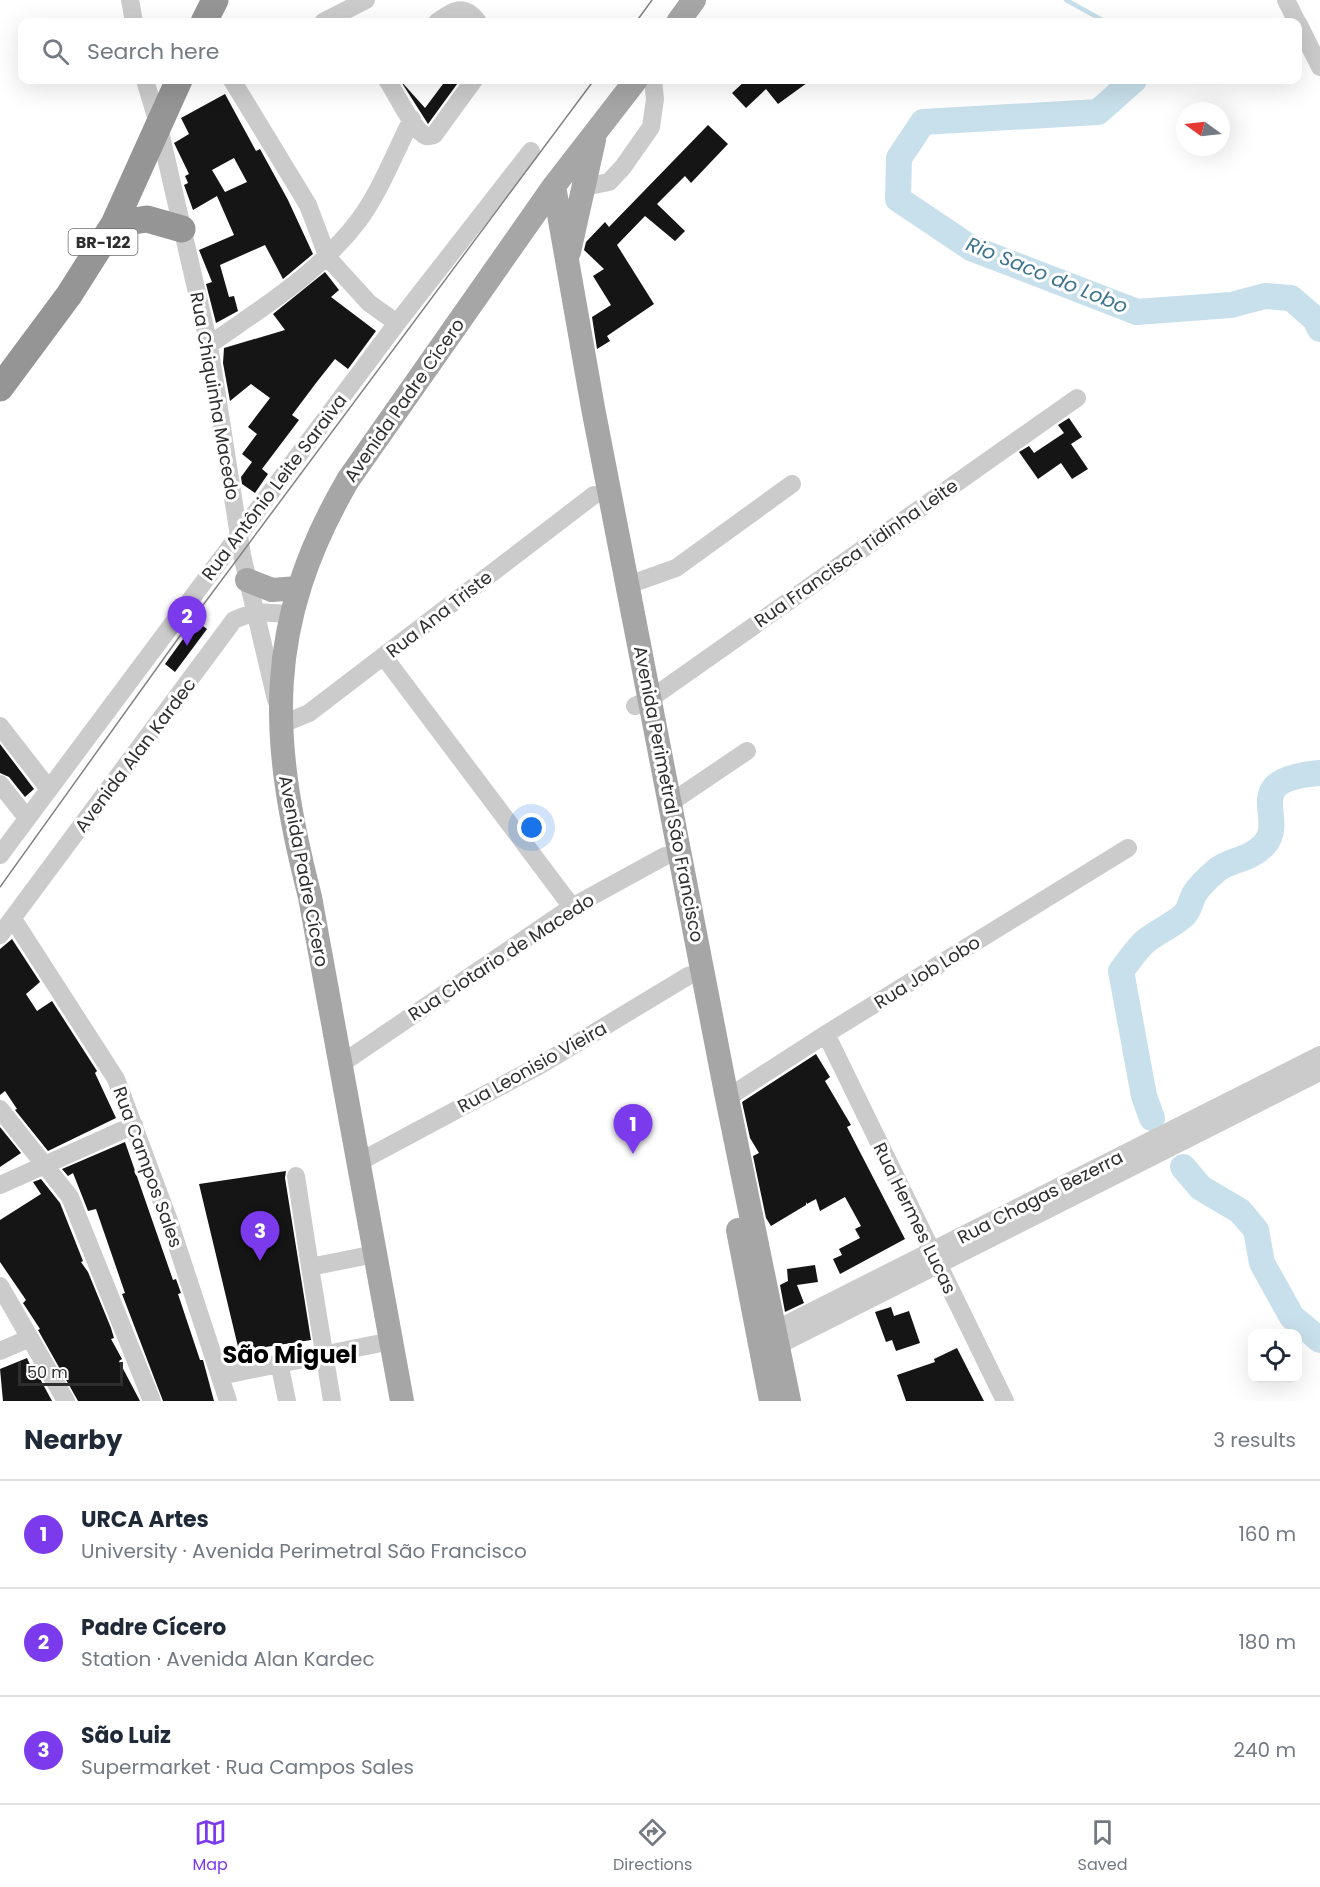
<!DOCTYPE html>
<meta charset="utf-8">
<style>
:root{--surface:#fff;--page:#f6f6f7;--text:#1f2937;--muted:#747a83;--line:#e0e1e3;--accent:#7c3aed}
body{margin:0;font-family:Poppins,sans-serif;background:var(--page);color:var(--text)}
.controls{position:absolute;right:18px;bottom:18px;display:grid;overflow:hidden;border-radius:12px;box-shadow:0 6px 24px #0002}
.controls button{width:54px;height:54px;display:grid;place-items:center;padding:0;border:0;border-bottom:2px solid var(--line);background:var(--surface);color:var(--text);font:30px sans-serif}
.compass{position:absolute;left:1176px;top:102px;width:54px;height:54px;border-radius:50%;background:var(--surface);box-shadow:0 6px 24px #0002;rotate:285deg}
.scale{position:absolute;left:18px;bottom:15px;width:105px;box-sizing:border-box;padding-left:6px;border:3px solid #2e2e2e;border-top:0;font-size:16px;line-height:21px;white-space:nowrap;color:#2e2e2e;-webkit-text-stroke:4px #fff;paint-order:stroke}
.you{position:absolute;left:532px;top:828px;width:21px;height:21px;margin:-15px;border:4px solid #fff;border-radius:50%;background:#1a73e8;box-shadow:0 0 0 9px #1a73e833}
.badge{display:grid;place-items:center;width:39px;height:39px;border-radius:50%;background:var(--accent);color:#fff;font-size:20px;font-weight:700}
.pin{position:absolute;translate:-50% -50px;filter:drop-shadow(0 2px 3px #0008)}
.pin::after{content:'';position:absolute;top:32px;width:21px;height:18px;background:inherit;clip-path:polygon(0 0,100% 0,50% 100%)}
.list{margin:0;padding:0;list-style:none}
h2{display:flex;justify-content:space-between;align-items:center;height:78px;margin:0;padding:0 24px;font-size:26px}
h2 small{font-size:20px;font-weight:400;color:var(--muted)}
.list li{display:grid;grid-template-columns:39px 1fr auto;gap:18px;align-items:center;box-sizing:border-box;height:108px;padding:0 24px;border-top:2px solid var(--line)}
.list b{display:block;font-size:22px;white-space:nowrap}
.list p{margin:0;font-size:20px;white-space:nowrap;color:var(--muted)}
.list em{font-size:20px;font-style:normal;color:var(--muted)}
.icon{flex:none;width:33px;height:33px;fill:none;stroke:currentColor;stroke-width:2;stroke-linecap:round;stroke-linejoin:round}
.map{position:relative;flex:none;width:1320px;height:1401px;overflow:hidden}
.search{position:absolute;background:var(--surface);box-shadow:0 6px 24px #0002;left:18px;right:18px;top:18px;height:66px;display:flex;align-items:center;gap:15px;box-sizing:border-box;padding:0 21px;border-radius:12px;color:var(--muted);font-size:22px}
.sheet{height:402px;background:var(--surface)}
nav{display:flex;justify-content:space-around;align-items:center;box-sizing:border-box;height:84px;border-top:2px solid var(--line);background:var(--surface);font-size:16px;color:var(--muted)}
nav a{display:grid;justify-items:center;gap:3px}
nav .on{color:var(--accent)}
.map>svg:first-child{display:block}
</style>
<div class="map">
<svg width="1320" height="1401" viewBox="0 0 1320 1401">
<rect width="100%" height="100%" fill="#fff"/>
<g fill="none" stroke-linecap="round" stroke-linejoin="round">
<path stroke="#c8e0eb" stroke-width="4.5" d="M 1066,0 L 1106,22"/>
<path stroke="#c8e0eb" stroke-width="26" d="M 1134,80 L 1098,112 L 923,122 L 899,158 L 898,199 L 971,248 L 1137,312 L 1231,305 L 1265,296 L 1291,298 L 1315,319 L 1320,329
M 1152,1118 L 1144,1096 L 1121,971 C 1129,961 1137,948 1147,940 C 1157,932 1177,923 1185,914 C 1190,909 1191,899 1195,893 C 1200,885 1210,876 1217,870 C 1230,859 1249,861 1264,845 C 1289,818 1236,780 1320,773
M 1183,1167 L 1201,1188 L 1240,1211 L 1256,1230 L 1262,1263 L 1292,1317 L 1320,1340"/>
</g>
<path fill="#151515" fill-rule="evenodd" d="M 400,80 L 425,108 L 446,80 L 460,80 L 428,124 Z
M 746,80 L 811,80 L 778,104 L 766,89 L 746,108 L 732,93 Z
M 225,94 L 256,151 L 260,149 L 288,200 L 313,254 L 283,279 L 265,245 L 220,265 L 229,297 L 234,296 L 238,311 L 216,323 L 206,284 L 212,282 L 199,250 L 234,235 L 217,196 L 193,210 L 184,185 L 188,183 L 185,176 L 189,174 L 174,143 L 189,134 L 181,118 ZM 234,158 L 247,182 L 225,192 L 212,170 Z
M 708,125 L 728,144 L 691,183 L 685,176 L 657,204 L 685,231 L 675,241 L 645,216 L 617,245 L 654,304 L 607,336 L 610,341 L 597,349 L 592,317 L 611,305 L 593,276 L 604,269 L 584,250 L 586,242 L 605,222 L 609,227 Z
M 325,272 L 339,290 L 331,297 L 376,331 L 348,369 L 335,359 L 316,383 L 292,415 L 299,420 L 262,469 L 268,474 L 255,493 L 242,484 L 241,477 L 252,462 L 242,454 L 257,434 L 248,427 L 270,398 L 251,384 L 230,401 L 223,363 L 224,348 L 285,330 L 273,314 Z
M 1069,418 L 1082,437 L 1071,444 L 1088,469 L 1072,479 L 1061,463 L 1038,479 L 1019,452 L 1029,446 L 1034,453 L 1064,433 L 1058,425 Z
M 196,621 L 207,629 L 175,672 L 165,664 Z
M 0,744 L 34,789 L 25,797 L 9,777 L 0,773 Z
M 12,939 L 40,982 L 26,994 L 37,1011 L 52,1001 L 97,1071 L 95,1073 L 116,1118 L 48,1151 L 15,1110 L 17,1109 L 5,1091 L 0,1095 L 0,949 Z
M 816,1054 L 830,1077 L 825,1081 L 851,1125 L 847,1127 L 905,1239 L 840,1274 L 833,1259 L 842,1255 L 839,1249 L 860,1238 L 855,1229 L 861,1226 L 845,1197 L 820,1211 L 816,1199 L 807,1204 L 806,1202 L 806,1205 L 771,1226 L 766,1218 L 753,1156 L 759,1153 L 750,1138 L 742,1102 Z
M 0,1127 L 21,1153 L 0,1167 Z
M 125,1142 L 173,1280 L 176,1279 L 181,1293 L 178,1294 L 200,1360 L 203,1360 L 214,1401 L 163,1401 L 122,1294 L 125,1293 L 96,1209 L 88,1211 L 73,1173 L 68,1176 L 62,1169 Z
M 286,1171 L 285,1178 L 311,1340 L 239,1351 L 199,1184 Z
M 41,1179 L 60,1203 L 83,1261 L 81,1262 L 88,1272 L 111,1328 L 114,1338 L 111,1339 L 122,1359 L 119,1361 L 140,1401 L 78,1401 L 38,1330 L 40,1329 L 23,1303 L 26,1300 L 0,1262 L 0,1220 L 41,1194 L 33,1182 Z
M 815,1265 L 818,1282 L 797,1285 L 804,1303 L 785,1312 L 780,1285 L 788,1281 L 787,1269 Z
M 891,1307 L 894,1316 L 909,1311 L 920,1343 L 896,1351 L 892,1340 L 886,1342 L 875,1312 Z
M 957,1348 L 984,1401 L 906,1401 L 897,1375 L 935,1362 L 934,1359 Z
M 27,1358 L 35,1376 L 38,1375 L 52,1401 L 3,1401 L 0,1369 Z"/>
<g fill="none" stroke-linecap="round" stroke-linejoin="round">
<path stroke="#cbcbcb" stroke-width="18" d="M 130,0 L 134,22
M 1286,0 L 1297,22
M 323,22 L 366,0
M 437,22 C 453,10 464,3 478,22
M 1298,23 L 1320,67
M 145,80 L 159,127 L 209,345 L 242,555 L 276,700
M 232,80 L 308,205 L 328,258 L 369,303 L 397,323
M 387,80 C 396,93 411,126 424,135 C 427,137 430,136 434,135 L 474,80
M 584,187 L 609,182 L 623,167 L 651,127 L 655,99 L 653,80
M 209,345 C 263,307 319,273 359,220 C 380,192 396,150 412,119
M 628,585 L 676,568 L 792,484
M 384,657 L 572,907
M 635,706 L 650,699 L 1077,398
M 280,725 L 309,713 L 594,495
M 0,726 L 49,789
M 0,784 L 27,818
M 670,803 L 747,751
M 0,855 L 397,323 L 531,151
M 13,919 L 116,1079 L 168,1218 L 228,1401
M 0,935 L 234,620 L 254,612 L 290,614
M 826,1034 L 1005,1401
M 341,1064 L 572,907 L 665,856
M 727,1098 L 826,1034 L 1128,848
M 0,1109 L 70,1197 L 152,1401
M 359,1162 L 544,1063 L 688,976 L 703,971
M 296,1176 L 310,1267 L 375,1254
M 0,1185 L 134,1125
M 310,1267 L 332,1401
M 0,1286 L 66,1401
M 765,1335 L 1320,1055
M 769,1350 L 1320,1072
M 0,1351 L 30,1338
M 279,1362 L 287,1401
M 220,1376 L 391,1341"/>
<path stroke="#a6a6a6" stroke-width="24" d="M 678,22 L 694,0
M 554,186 L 593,408 L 727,1098 L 789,1401
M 569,252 L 594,140
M 247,580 L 272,590 L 297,588
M 738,1230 L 771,1401
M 402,1401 L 310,897 C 269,737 263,626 348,480 L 554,186 L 636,80"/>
<path stroke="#959595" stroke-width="27" d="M 204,22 L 215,0
M 114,224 L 147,219 L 182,229
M 0,388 L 69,295 L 114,224 L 179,80"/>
<path stroke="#838383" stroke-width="1.5" d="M 636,22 L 652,0
M 0,887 L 177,640 L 594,80"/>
</g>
<g text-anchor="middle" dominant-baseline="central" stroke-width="6" stroke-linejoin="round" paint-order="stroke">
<rect fill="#fff" stroke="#6d6d6d" stroke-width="1.5" x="68.5" y="229" width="69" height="26" rx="4.5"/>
<g font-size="16" font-weight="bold" fill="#2e2e2e">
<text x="103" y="242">BR-122</text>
</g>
<g font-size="18" fill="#2e2e2e" stroke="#fff">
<text transform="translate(215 396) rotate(80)">Rua Chiquinha Macedo</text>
<text transform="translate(404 400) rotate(-55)">Avenida Padre Cícero</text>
<text transform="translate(274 487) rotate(-53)">Rua Antônio Leite Saraiva</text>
<text transform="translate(856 553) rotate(-35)">Rua Francisca Tidinha Leite</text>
<text transform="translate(439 614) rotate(-38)">Rua Ana Triste</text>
<text transform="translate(135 755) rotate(-53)">Avenida Alan Kardec</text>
<text transform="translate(669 794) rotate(79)">Avenida Perimetral São Francisco</text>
<text transform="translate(304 871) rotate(79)">Avenida Padre Cícero</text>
<text transform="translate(501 957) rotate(-33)">Rua Clotario de Macedo</text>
<text transform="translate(927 972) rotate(-32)">Rua Job Lobo</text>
<text transform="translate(532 1067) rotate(-29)">Rua Leonisio Vieira</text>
<text transform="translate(148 1167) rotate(70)">Rua Campos Sales</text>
<text transform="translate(1040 1197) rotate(-27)">Rua Chagas Bezerra</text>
<text transform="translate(915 1218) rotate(64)">Rua Hermes Lucas</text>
</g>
<g font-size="20" font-style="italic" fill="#3d758f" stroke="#fff">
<text transform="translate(1047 275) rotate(22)">Rio Saco do Lobo</text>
</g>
<g font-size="24" font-weight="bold" fill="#000" stroke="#fff">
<text x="290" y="1354">São Miguel</text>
</g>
</g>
</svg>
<div class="controls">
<button><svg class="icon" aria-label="locate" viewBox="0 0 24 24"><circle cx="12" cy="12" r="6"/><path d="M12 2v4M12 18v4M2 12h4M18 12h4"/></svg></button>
</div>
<svg class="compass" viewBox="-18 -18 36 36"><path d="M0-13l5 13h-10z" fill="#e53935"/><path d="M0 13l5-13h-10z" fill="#747a83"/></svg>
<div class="scale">50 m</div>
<div class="you"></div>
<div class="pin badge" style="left:633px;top:1154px">1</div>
<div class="pin badge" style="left:187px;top:646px">2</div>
<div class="pin badge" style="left:260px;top:1261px">3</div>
<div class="search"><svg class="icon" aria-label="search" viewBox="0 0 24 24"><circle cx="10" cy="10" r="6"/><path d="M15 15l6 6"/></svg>Search here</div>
</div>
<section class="sheet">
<h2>Nearby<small>3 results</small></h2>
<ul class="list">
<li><span class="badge">1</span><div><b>URCA Artes</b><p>University · Avenida Perimetral São Francisco</p></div><em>160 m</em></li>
<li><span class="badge">2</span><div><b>Padre Cícero</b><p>Station · Avenida Alan Kardec</p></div><em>180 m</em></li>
<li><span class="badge">3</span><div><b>São Luiz</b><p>Supermarket · Rua Campos Sales</p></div><em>240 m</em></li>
</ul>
</section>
<nav>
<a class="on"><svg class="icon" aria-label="map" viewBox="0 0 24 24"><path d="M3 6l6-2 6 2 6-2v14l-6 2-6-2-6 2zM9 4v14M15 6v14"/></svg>Map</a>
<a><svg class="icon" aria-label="directions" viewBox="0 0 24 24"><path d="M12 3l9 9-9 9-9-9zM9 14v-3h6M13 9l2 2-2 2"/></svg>Directions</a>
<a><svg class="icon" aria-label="saved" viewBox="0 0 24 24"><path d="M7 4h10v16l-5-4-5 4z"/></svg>Saved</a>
</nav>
